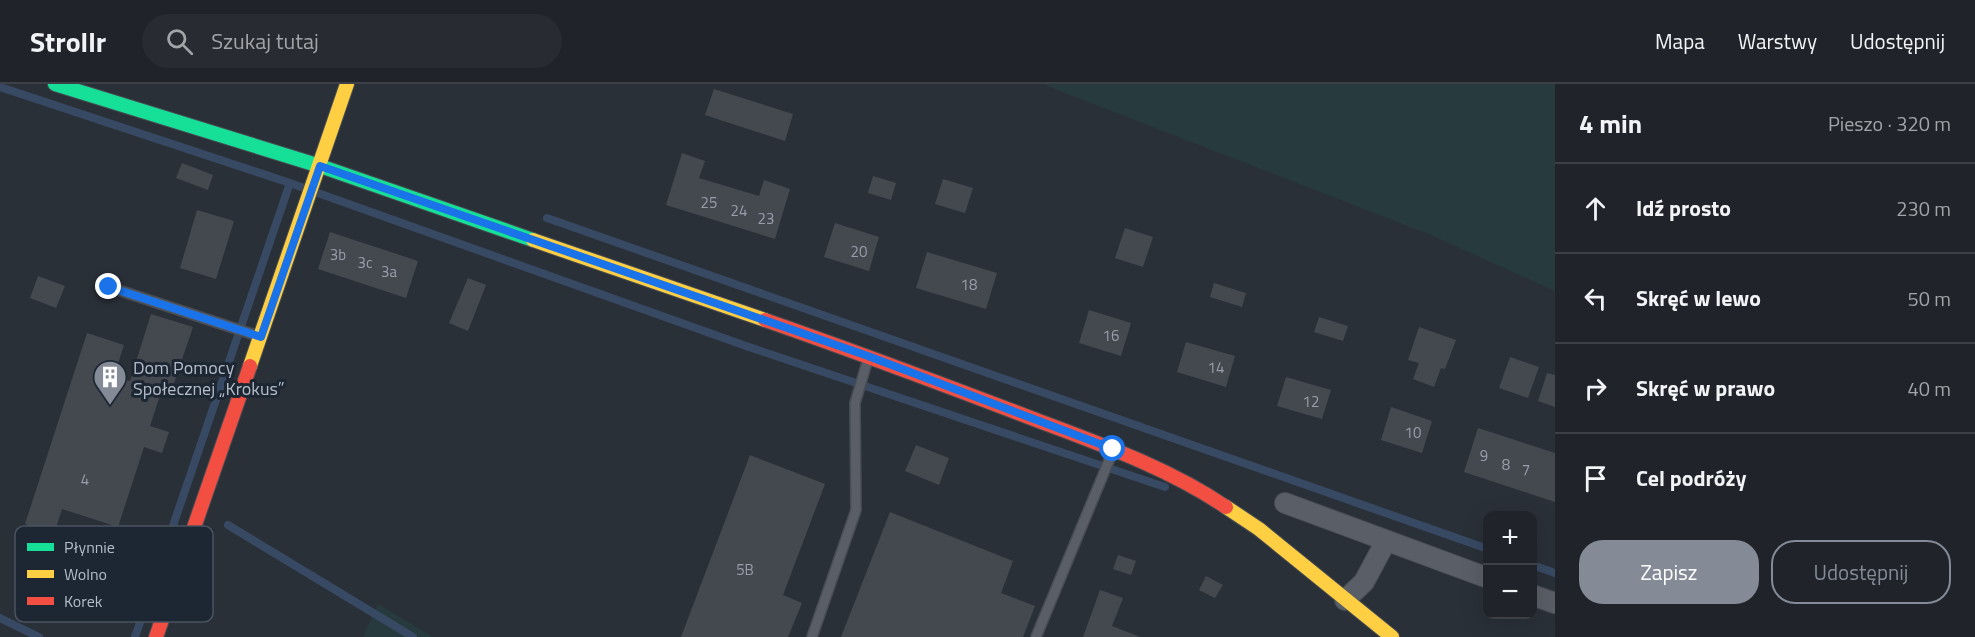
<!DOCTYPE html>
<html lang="pl">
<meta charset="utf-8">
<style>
:root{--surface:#20242a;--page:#282c32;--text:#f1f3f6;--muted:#a2a4a8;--line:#3d4147;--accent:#848b96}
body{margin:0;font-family:"Titillium Web",sans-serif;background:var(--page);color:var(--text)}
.controls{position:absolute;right:18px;bottom:18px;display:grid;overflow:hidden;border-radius:12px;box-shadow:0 6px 24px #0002}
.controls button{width:54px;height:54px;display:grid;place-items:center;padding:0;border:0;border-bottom:2px solid var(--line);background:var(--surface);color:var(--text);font:30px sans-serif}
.stop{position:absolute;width:18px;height:18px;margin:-14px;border:4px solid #1a73e8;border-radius:50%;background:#fff}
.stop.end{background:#1a73e8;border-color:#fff;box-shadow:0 2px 6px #0008}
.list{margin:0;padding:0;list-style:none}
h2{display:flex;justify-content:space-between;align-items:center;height:78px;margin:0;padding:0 24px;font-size:26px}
h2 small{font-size:20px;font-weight:400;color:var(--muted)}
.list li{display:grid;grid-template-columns:39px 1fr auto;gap:18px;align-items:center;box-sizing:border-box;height:90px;padding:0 24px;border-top:2px solid var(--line)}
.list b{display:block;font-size:22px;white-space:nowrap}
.list em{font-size:20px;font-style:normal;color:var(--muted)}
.actions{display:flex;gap:12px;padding:18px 24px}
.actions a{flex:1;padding:14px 0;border:2px solid var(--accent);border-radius:24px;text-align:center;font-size:21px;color:var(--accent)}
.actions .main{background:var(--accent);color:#fff}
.icon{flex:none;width:33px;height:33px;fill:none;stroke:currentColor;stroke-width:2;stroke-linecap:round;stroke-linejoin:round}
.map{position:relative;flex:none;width:1555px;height:553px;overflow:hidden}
header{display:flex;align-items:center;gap:36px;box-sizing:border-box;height:84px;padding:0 30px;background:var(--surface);border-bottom:2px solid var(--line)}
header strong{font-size:28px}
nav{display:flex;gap:33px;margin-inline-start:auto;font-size:21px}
.search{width:420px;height:54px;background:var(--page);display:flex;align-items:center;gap:15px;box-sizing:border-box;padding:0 21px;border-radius:33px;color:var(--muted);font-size:22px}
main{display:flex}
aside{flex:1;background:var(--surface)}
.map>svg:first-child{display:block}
</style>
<header>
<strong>Strollr</strong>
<div class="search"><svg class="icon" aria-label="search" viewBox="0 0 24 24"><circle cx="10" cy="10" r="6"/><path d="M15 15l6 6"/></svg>Szukaj tutaj</div>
<nav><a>Mapa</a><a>Warstwy</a><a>Udostępnij</a></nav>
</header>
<main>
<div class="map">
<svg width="1555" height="553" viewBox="0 0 1555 553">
<rect width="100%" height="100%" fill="#2a3038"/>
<path fill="#273a3e" d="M 1042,0 L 1555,0 L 1555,207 L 1431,151 Z
M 378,520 L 433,553 L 363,553 Z"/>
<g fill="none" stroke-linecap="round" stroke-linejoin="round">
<path stroke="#384963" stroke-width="8" d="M 0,3 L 290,99 L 746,262 L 1165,403
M 547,134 L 1488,465
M 228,441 L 413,553
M 1532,481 L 1555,489
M 0,534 L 39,553
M 135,553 L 290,99"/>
</g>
<path fill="#444950" d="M 714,5 L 793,30 L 785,57 L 705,31 Z
M 682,69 L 705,77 L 699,94 L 759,112 L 764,96 L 790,105 L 775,155 L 666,121 Z
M 182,79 L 213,91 L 208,106 L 176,94 Z
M 873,92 L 896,99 L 891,116 L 868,109 Z
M 943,95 L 973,104 L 965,129 L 935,120 Z
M 197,126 L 234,137 L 216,195 L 180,184 Z
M 835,139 L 879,153 L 869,187 L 824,173 Z
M 1125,144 L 1153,153 L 1143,183 L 1115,174 Z
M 330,148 L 418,177 L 406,214 L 318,185 Z
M 927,168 L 997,189 L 986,225 L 916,204 Z
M 38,192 L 65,202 L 56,224 L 30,214 Z
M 468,194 L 486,201 L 468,247 L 449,239 Z
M 1214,199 L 1246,209 L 1242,223 L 1210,213 Z
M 1089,226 L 1131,239 L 1121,272 L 1079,259 Z
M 151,230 L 193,243 L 173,302 L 164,299 L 150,342 L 169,348 L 162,369 L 144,363 L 118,443 L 62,425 L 54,450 L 25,440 L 87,249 L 124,261 L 114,292 L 130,297 Z
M 1319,233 L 1348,242 L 1343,257 L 1314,248 Z
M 1419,243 L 1456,256 L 1445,285 L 1441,284 L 1434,303 L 1413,295 L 1419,279 L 1408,276 Z
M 1186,258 L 1235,272 L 1226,303 L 1177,288 Z
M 1510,273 L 1539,283 L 1528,314 L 1499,304 Z
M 1547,289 L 1555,291 L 1555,323 L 1538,317 Z
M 1286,293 L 1331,306 L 1322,335 L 1277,322 Z
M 1391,323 L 1432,337 L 1422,369 L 1381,356 Z
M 1478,344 L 1555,369 L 1555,418 L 1464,388 Z
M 916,361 L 949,374 L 939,401 L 905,387 Z
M 750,371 L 825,400 L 783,511 L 802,519 L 788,553 L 681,553 Z
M 890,428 L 1013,477 L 1001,509 L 1035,522 L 1023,553 L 841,553 Z
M 1118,471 L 1136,477 L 1131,491 L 1113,485 Z
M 1206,492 L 1223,501 L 1215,514 L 1199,506 Z
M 1100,506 L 1123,514 L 1112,542 L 1140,553 L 1083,553 Z"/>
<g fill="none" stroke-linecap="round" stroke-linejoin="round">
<g stroke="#484c53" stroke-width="12">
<path id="lane" d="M 109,203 L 258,252
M 812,553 L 856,426 L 855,319 L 868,275
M 1036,553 L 1113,367"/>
</g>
<g stroke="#484c53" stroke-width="22">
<path id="street" d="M 1285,419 L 1488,494
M 1532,511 L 1555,519
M 1345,516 L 1364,498 L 1386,457"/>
</g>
<g stroke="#484c53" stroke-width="16">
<path id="fast" d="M 55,0 L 320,82 L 533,156"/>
</g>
<g stroke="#484c53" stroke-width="16">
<path id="slow" d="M 533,156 L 765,236
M 250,282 L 347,0
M 1226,423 L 1259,445 L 1392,553"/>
</g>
<g stroke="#484c53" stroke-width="16">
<path id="jam" d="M 765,236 C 854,267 942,300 1031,334 C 1097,359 1167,383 1226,423
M 156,553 L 250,282"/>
</g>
<use href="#lane" stroke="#5a5e66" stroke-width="9"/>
<use href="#street" stroke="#5a5e66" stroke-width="20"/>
<use href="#fast" stroke="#16e098" stroke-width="14"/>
<use href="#slow" stroke="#ffcf43" stroke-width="14"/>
<use href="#jam" stroke="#f24e42" stroke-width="14"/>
</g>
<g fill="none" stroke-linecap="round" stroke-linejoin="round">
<path stroke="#1a73e8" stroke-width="8" d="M 109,203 L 261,253 L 320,82 L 868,272 L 1113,365"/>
</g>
<defs>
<g id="building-pin" transform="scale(1.725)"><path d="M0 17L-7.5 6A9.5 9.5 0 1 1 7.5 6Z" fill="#848b96" stroke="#1d2633"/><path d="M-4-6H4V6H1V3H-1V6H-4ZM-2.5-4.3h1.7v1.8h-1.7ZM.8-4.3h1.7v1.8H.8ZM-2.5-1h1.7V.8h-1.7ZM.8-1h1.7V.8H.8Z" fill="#fff"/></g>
</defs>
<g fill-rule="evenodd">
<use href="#building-pin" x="110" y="293"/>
</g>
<g text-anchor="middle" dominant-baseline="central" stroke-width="6" stroke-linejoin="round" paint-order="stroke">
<g font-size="15" fill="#989fab">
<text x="709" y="118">25</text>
<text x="739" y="126">24</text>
<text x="766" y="134">23</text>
<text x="859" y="167">20</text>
<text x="338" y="170">3b</text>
<text x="365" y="178">3c</text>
<text x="389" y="187">3a</text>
<text x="969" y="200">18</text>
<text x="1111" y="251">16</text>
<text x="1216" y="283">14</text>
<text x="1311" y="317">12</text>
<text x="1413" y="348">10</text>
<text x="1484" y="371">9</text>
<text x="1506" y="380">8</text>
<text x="1526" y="385">7</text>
<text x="85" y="395">4</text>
<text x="745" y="485">5B</text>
</g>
<g font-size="18" fill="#b4bcc9" stroke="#1d2633" text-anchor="start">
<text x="133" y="283">Dom Pomocy<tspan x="133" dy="21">Społecznej „Krokus”</tspan></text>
</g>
</g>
<rect x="15" y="442" width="198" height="96" rx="9" fill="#1d2633" stroke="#4a5360" stroke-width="1.5"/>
<rect x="27" y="459" width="27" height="8" fill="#16e098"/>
<rect x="27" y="486" width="27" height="8" fill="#ffcf43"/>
<rect x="27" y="513" width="27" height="8" fill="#f24e42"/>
<g font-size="16" fill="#b4bcc9">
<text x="64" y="469">Płynnie</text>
<text x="64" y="496">Wolno</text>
<text x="64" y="523">Korek</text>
</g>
</svg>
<div class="controls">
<button>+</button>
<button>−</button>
</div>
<div class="stop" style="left:1113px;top:365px"></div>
<div class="stop end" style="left:109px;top:203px"></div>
</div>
<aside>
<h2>4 min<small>Pieszo · 320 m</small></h2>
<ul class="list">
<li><svg class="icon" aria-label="ahead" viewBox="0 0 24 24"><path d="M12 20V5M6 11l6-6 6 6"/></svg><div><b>Idź prosto</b></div><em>230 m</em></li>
<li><svg class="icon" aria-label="left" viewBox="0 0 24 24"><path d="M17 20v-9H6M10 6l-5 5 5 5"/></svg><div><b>Skręć w lewo</b></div><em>50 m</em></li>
<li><svg class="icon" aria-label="right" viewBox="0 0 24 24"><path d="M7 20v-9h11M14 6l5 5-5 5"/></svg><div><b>Skręć w prawo</b></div><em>40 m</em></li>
<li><svg class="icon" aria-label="arrive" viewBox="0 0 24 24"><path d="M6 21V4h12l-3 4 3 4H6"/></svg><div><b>Cel podróży</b></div></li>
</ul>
<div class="actions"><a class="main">Zapisz</a><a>Udostępnij</a></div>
</aside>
</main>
